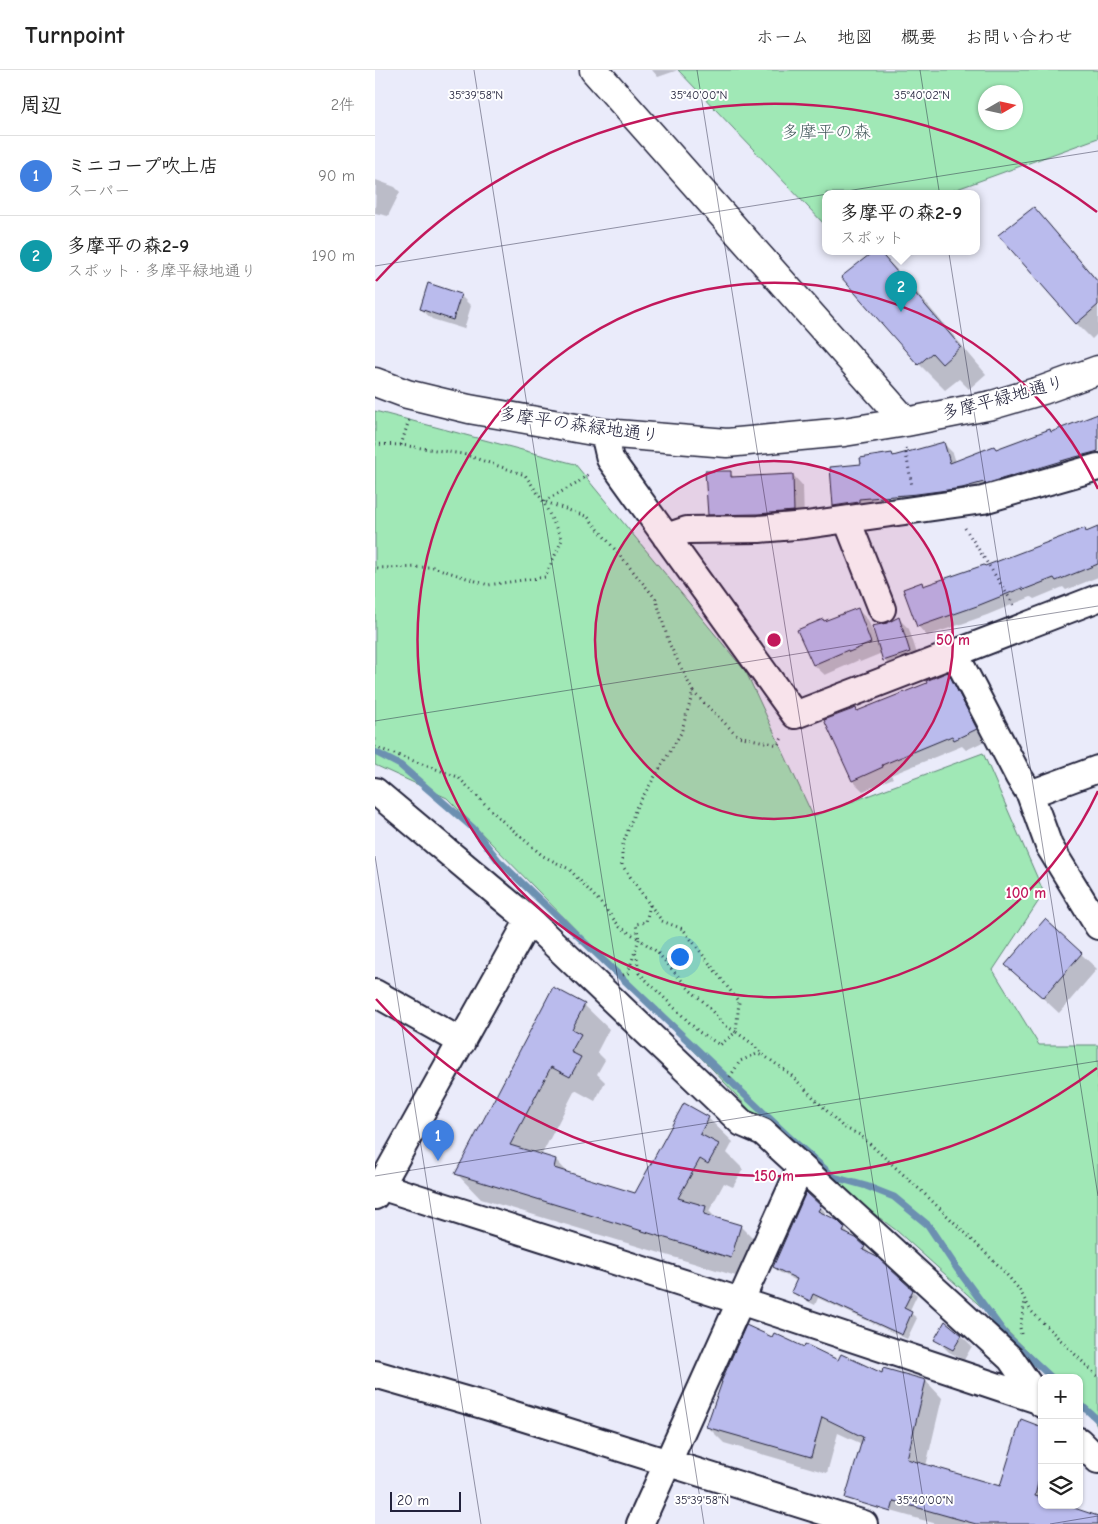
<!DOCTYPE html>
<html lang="ja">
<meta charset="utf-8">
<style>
:root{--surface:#fff;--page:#f6f6f6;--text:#222;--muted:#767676;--line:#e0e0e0;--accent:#ea580c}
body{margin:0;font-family:"Comic Neue","Klee One",sans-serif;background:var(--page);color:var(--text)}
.controls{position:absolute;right:15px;bottom:15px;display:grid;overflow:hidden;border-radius:10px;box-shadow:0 1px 4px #0004}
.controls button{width:45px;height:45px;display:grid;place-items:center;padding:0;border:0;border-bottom:1px solid var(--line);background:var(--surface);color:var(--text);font:25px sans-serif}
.compass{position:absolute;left:603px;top:15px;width:45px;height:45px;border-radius:50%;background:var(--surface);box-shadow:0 1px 4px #0004;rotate:81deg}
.scale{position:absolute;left:15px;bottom:12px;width:71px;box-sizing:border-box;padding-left:5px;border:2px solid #22223b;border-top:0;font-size:14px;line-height:18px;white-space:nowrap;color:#22223b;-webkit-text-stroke:4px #fff;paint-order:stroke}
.you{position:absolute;left:304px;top:886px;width:18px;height:18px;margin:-12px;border:4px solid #fff;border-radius:50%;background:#1a73e8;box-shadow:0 0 0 8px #1a73e833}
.badge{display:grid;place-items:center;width:32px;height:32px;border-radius:50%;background:var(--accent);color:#fff;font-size:16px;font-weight:700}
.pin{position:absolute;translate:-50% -41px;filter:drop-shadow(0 1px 2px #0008)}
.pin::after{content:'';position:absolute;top:26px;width:18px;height:15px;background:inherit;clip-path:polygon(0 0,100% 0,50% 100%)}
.popup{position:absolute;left:447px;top:120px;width:158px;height:65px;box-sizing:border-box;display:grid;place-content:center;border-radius:10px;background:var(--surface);filter:drop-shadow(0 1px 4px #0005);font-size:16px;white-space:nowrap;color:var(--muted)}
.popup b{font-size:19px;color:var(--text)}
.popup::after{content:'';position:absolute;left:50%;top:100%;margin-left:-10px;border:10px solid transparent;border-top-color:var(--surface)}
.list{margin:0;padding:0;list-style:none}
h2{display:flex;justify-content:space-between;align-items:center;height:65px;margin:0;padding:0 20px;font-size:21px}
h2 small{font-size:16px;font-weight:400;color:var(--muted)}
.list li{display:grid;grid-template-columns:32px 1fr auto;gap:15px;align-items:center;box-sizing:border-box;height:80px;padding:0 20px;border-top:1px solid var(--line)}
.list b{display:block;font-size:19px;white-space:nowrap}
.list p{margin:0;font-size:16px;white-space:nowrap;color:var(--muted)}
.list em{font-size:16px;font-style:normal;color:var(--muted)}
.icon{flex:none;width:28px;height:28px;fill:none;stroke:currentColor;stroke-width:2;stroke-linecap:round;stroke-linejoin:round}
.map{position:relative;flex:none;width:723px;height:1454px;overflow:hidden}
header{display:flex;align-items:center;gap:30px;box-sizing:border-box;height:70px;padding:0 25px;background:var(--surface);border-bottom:1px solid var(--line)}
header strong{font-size:24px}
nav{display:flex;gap:28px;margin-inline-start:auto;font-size:18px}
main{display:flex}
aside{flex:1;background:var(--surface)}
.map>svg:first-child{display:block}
</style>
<header>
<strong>Turnpoint</strong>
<nav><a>ホーム</a><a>地図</a><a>概要</a><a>お問い合わせ</a></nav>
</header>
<main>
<aside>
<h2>周辺<small>2件</small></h2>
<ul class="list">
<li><span class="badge" style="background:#3f7fe0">1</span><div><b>ミニコープ吹上店</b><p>スーパー</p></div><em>90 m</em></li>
<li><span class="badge" style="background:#0f9aa8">2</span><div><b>多摩平の森2-9</b><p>スポット · 多摩平緑地通り</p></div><em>190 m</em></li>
</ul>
</aside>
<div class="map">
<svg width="723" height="1454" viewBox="0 0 723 1454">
<rect width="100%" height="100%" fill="#eaebfa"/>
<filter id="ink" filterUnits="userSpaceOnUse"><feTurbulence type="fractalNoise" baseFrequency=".02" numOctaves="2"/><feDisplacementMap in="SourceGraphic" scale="10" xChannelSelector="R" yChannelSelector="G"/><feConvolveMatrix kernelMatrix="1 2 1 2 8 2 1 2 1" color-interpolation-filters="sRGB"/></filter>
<g filter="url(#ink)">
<path fill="#a0e8b6" stroke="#618578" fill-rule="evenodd" d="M 303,0 L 723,0 L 723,68 L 571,123 L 451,123 L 451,156 ZM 610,22 L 640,22 L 640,52 L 610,52 Z
M 0,341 L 200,394 L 371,602 L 438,746 L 608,683 L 669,823 L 618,900 L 664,975 L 723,975 L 723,1357 L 714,1341 L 704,1332 L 704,1308 L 680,1308 L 622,1251 L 522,1161 L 403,1071 L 339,1001 L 72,728 L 0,695 Z"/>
<path fill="#0003" d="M 277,0 L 303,0 L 283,7 Z
M 1,110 L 20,117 L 25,122 L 13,146 L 0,143 Z
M 659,139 L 674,154 L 723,211 L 723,263 L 717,269 L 701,253 Z
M 501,181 L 503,181 L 528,206 L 611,304 L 594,319 L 584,309 L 570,320 L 544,294 L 468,207 Z
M 54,215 L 86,226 L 96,236 L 89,259 L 57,249 L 46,239 Z
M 723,346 L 723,394 L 469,445 L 459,435 L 488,396 L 516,384 L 519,387 L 568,373 L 578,383 L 581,392 L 619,377 L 622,380 L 675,361 L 677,363 Z
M 355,403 L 360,408 L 418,405 L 428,416 L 429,451 L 344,455 L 334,444 Z
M 709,459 L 712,462 L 723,459 L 723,507 L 691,520 L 688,517 L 659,529 L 656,527 L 612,545 L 552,566 L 543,556 L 546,514 L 550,517 L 610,497 Z
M 483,540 L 493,550 L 501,571 L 503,570 L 512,554 L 524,549 L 534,559 L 545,593 L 520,600 L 509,590 L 507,583 L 485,592 L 484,590 L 450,605 L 439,595 L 424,560 Z
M 572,604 L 583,614 L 612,670 L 591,680 L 587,676 L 516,705 L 518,708 L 488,721 L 478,711 L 451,651 L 480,639 L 483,642 L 553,614 Z
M 706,884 L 722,899 L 684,943 L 632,895 Z
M 209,935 L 234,959 L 222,982 L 230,990 L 222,1004 L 230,1012 L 220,1031 L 200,1020 L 166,1086 L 181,1090 L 195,1105 L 261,1125 L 333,1048 L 358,1072 L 352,1083 L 368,1099 L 358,1117 L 349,1113 L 334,1141 L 343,1150 L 365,1156 L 390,1181 L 381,1212 L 106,1129 L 82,1104 Z
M 445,1136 L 450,1142 L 449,1145 L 461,1151 L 474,1164 L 474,1165 L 481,1169 L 494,1182 L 493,1184 L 542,1225 L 534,1242 L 542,1248 L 532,1269 L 443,1228 L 440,1235 L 422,1226 L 417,1221 L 422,1211 L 404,1202 L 399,1197 Z
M 587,1266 L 597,1276 L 589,1290 L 574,1282 L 564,1272 Z
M 398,1269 L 507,1305 L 551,1311 L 567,1328 L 551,1396 L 626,1417 L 667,1358 L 667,1435 L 723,1447 L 723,1454 L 562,1454 L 491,1434 L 487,1374 L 463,1363 L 452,1403 L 349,1373 L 333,1357 Z"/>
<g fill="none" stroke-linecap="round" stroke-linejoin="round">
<path stroke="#6c90b1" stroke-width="7" d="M 0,682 L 25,695 L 98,758 L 123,790 L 412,1065 L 459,1107 L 491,1116 L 519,1127 L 553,1155 L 583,1200 L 631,1265 L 677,1308
M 704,1333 L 723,1350"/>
</g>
<path fill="#babbed" stroke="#22223b" d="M 659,137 L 723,212 L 723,235 L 701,254 L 623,165 Z
M 499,181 L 504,181 L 586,277 L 567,294 L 557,283 L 543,295 L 466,207 Z
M 53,213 L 86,224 L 78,250 L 45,239 Z
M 723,344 L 723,381 L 720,382 L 693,389 L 610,414 L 609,412 L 587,418 L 542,424 L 484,429 L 484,432 L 458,436 L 455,397 L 486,394 L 485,388 L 517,383 L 518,386 L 569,372 L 575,393 L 619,376 L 621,379 L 675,359 L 676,362 Z
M 330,401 L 356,401 L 356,407 L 418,404 L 419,441 L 383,444 L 333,445 Z
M 723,457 L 723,494 L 681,511 L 679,508 L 648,520 L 647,518 L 602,536 L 542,557 L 528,519 L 547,512 L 548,516 L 609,495 L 610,496 L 710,458 L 711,462 Z
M 483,538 L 496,573 L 474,582 L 473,580 L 438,595 L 422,560 L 448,549 L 449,551 Z
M 524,547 L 535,582 L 508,591 L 497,556 L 512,553 Z
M 573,602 L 602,659 L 579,670 L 577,666 L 507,695 L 508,697 L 477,711 L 449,650 L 481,638 L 482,641 L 552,613 L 551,611 Z
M 670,849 L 707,883 L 668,928 L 630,895 Z
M 178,917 L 210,934 L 197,959 L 206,964 L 196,982 L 206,987 L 195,1007 L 176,997 L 135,1075 L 181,1089 L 179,1098 L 260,1123 L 309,1033 L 334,1047 L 325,1064 L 344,1074 L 333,1094 L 325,1089 L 303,1128 L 331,1136 L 329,1144 L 366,1155 L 356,1188 L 80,1104 Z
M 431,1122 L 446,1136 L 443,1141 L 462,1150 L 470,1158 L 468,1162 L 481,1168 L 490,1176 L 488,1180 L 502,1187 L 538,1220 L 529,1238 L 537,1242 L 527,1265 L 438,1224 L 435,1231 L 416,1222 L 422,1209 L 398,1197 Z
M 570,1251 L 587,1265 L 578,1280 L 559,1270 Z
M 371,1255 L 397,1267 L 399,1263 L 429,1277 L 430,1274 L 463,1290 L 466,1284 L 507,1303 L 508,1298 L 551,1310 L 532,1389 L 625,1416 L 646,1349 L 667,1357 L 667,1396 L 660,1426 L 667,1428 L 667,1435 L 690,1435 L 723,1446 L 723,1454 L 601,1454 L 519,1431 L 516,1442 L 470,1428 L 488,1367 L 447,1347 L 436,1387 L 331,1357 L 347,1312 L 346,1312 Z"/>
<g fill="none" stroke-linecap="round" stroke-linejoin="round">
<g stroke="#22223b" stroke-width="30">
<path id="street" d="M 229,363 L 235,389 L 420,645 L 723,528
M 472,450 L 507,539
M 291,467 L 312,460 L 384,459 L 431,455 L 608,430 L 723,397
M 580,584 L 644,707 L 655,724 L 674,776 L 723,856
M 0,721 L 154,850 L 367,1053 L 388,1062 L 636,1289 L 667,1334
M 655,724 L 723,699
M 0,923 L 87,972
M 0,1113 L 5,1116 L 365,1231 L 663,1330
M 0,1126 L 154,850
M 0,1304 L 111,1336 L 489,1454
M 704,1371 L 723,1390
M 265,1454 L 426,1097"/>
</g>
<g stroke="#22223b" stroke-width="31">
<path id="secondary" d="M 219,0 L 531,352
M 0,312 L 32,324 L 94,339 L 229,363 L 352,373 L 469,362 L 531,352 L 617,335 L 668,320 L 723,300"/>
</g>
<path stroke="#22223b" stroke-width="3" stroke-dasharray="1 4" stroke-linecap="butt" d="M 0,374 L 26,375 L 88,384 L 150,405 L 168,431 L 187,470 L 170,507 L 113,515 L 58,497 L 0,498
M 26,375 L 34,350
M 530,378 L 537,416
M 169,431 L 201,414 L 215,403
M 590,458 L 639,535
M 318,622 L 363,666 L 403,675 L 408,666
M 0,677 L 83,707 L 123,747 L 168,786 L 194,799 L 224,831 L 245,857 L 264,869 L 261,854 L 271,852 L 275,835 L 247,795 L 247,777 L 261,738 L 306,663 L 318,622 L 294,573 L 281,529 L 213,447 L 168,431
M 275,835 L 287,851 L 308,859 L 364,932 L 361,962 L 375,972 L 391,987 L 414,1003 L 468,1057 L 485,1065 L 554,1128 L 624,1196 L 644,1219 L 656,1241 L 723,1307
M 248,905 L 253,903 L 264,869 L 281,881 L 315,920 L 330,933 L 348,954 L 361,962 L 345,975 L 324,962 L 264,903 L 261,880
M 355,1007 L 365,991 L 382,984 L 388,986
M 646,1264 L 645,1257 L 650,1231"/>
<use href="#street" stroke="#fff" stroke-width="26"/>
<use href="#secondary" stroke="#fff" stroke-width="28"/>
</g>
</g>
<path fill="none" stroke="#22223b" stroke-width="1" stroke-opacity="0.45" d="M 99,0 L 329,1454M 322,0 L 552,1454M 545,0 L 723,1126M 0,196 L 723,81M 0,651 L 723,536M 0,786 L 106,1454M 0,1106 L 723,991M 675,1454 L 723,1446"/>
<circle cx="399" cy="570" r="179" fill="#c2185b" fill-opacity=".12"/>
<g fill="none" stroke="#c2185b" stroke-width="2.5">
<circle cx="399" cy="570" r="179"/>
<path d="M723 721A357 357 0 1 1 723 419"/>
<path d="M722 998A536 536 0 0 1 1 929M1 211A536 536 0 0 1 722 142"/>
</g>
<g text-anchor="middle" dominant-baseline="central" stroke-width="4" stroke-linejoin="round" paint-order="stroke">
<g font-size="18" fill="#485d60" stroke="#fff">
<text x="451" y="62">多摩平の森</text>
</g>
<g font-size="18" fill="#22223b" stroke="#fff">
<text transform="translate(628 328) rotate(-15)">多摩平緑地通り</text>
<text transform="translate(204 355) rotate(8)">多摩平の森緑地通り</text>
</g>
</g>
<g font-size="12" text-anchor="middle" fill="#22223b" stroke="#fff" stroke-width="4" stroke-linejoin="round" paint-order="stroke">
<text x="101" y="29">35°39'58"N</text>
<text x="324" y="29">35°40'00"N</text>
<text x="547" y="29">35°40'02"N</text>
<text x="327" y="1434">35°39'58"N</text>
<text x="550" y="1434">35°40'00"N</text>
</g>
<circle cx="399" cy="570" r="8" fill="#c2185b" stroke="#fff" stroke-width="2.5"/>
<g font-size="15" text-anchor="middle" font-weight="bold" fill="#c2185b" stroke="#fff" stroke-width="4" stroke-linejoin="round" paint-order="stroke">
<text x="578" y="575">50 m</text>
<text x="651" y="828">100 m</text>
<text x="399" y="1111">150 m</text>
</g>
</svg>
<div class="controls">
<button>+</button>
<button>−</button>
<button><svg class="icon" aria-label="layers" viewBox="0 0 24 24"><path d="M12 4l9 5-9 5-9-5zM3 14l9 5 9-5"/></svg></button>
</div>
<svg class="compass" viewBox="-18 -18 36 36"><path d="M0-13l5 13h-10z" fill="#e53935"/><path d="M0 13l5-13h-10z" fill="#767676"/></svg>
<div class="scale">20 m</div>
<div class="you"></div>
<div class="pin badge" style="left:63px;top:1091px;background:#3f7fe0">1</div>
<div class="pin badge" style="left:526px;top:242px;background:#0f9aa8">2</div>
<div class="popup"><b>多摩平の森2-9</b>スポット</div>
</div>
</main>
